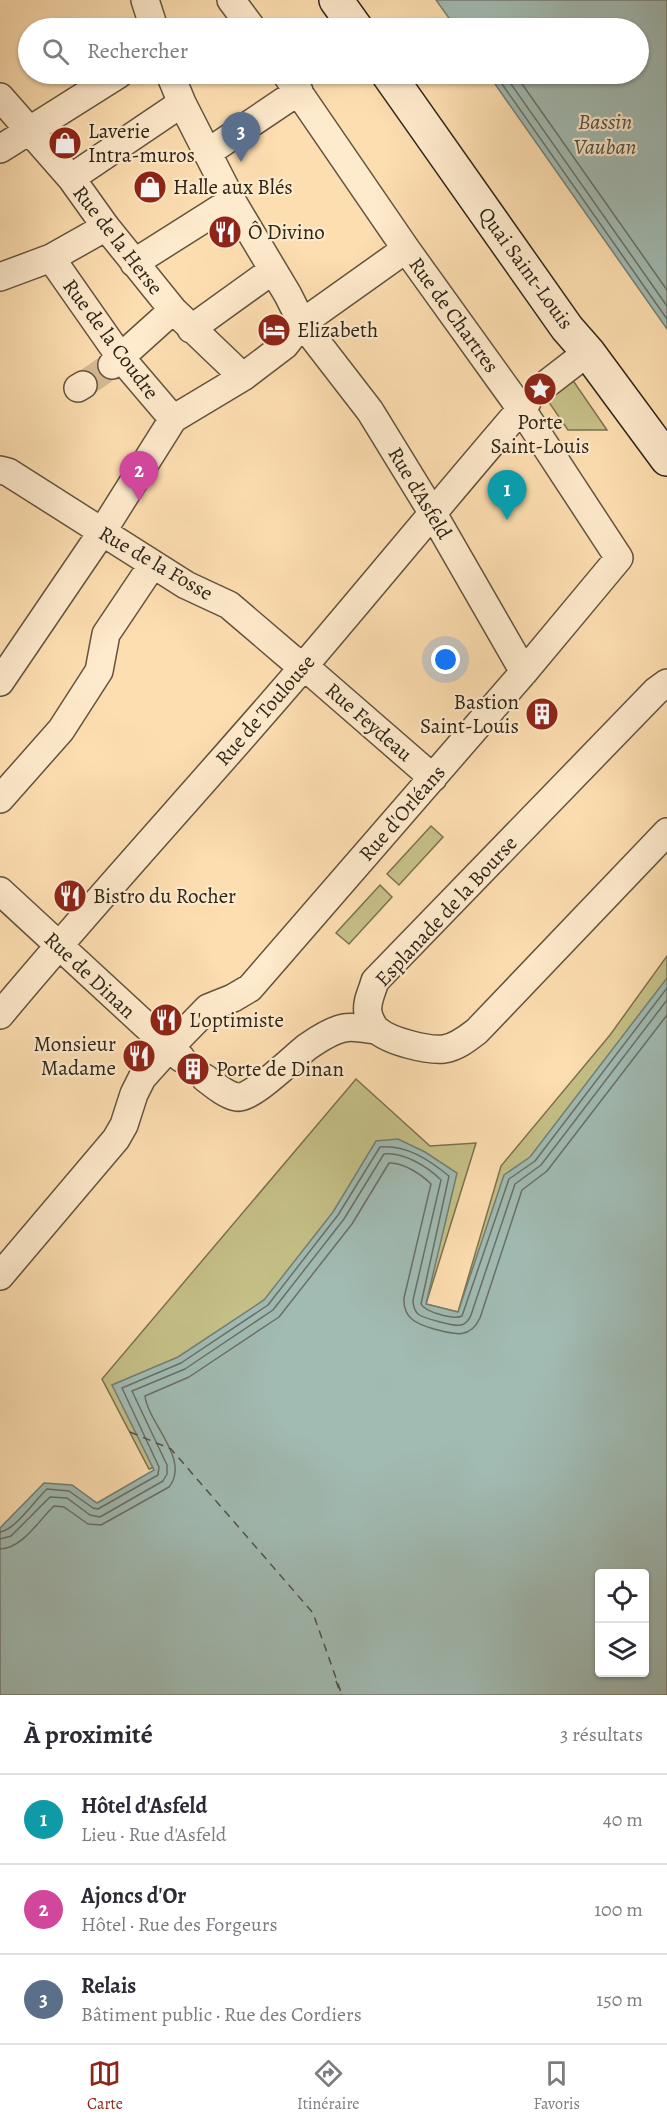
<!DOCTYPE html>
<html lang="fr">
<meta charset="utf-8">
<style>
:root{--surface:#fff;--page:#f7f7f7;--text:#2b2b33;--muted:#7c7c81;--line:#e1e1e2;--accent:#8f2418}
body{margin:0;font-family:Alegreya,serif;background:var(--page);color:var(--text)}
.controls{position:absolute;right:18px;bottom:18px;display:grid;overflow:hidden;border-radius:6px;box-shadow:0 2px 4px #0004}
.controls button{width:54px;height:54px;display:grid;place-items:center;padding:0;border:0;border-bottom:2px solid var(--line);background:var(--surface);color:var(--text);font:30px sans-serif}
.you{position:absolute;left:446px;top:660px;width:21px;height:21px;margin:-15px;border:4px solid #fff;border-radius:50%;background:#1a73e8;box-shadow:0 0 0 9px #1a73e833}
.badge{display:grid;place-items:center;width:39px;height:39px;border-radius:50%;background:var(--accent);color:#fff;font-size:20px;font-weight:700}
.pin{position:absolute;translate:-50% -50px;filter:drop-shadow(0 2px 3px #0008)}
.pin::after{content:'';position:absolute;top:32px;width:21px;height:18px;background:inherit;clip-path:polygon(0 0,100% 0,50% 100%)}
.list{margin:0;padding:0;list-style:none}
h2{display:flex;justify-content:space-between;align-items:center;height:78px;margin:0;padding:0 24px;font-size:26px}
h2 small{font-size:20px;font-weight:400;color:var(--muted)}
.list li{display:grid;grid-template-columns:39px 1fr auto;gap:18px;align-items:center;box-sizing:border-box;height:90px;padding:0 24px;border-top:2px solid var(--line)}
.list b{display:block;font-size:22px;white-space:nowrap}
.list p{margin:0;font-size:20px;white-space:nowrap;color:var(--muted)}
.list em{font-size:20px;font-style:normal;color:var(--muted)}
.icon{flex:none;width:33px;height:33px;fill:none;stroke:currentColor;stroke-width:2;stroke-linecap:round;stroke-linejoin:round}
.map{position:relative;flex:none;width:667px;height:1695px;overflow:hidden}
.search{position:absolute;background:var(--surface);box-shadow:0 2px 4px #0004;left:18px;right:18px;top:18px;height:66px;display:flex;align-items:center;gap:15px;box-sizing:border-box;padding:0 21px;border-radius:33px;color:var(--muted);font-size:22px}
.sheet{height:348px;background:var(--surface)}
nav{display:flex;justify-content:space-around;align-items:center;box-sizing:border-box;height:84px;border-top:2px solid var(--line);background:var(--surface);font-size:16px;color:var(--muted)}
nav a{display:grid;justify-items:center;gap:3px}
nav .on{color:var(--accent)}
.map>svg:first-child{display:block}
</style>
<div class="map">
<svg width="667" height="1695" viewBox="0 0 667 1695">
<rect width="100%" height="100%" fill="#fddeb0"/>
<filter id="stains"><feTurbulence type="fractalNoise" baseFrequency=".00333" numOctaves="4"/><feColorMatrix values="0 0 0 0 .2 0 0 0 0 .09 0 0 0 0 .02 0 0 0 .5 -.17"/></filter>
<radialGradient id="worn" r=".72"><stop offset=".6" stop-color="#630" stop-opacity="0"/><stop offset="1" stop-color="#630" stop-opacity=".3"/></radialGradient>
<path fill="#c5c087" stroke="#7a7250" stroke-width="1.5" d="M 570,382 L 574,382 L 607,430 L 568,430 L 548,401 Z
M 431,826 L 443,837 L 399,885 L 387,874 Z
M 380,885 L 392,897 L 349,944 L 336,933 Z
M 667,956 L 667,1038 L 458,1329 L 192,1455 L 149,1469 L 102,1379 L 356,1079 L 430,1146 L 476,1143 L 426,1304 L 458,1312 L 501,1166 L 610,1035 Z"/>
<path fill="#a1bbb3" stroke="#737f75" stroke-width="1.5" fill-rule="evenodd" d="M 436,0 L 667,0 L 667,329 L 488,74 L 638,74 L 638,28 L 456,28 Z
M 667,978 L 667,1695 L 0,1695 L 0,1528 L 44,1483 L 72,1485 L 97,1503 L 154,1470 L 112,1385 L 178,1357 L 264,1300 L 333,1212 L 376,1141 L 398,1139 L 425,1152 L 457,1173 L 426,1304 L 458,1312 L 504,1175 L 530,1157 ZM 600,1574 L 644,1574 L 644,1672 L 600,1672 Z"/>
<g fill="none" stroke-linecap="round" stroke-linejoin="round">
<path stroke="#687066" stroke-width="1.5" d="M 495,74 L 667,319
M 504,74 L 667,306
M 515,74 L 667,290
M 0,1532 C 15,1530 35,1500 47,1489 L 69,1491 L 93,1508 L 98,1509 L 158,1475 L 159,1467 L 122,1388 L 181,1363 L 268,1305 L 338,1215 L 380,1147 C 406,1144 429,1160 449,1176 L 421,1304 C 425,1312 454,1320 462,1316 L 509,1179 L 535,1161 L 667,988
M 0,1539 L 11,1536 L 50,1497 L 67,1498 L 90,1515 L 100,1517 L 163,1481 L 167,1474 L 167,1465 L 132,1391 L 185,1369 L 273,1310 L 344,1219 L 384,1154 C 403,1152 427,1166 441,1180 L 413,1300 C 413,1305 414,1310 418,1314 C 423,1318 455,1327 461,1325 C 466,1324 469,1320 471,1315 L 515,1184 L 541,1165 L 667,1000
M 0,1549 C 23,1548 38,1521 54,1506 L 64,1507 L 88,1524 L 101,1525 L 169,1487 C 191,1460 148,1423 145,1396 L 189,1377 L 279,1317 L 352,1224 L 389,1163 C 403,1162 422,1175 431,1184 L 404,1298 C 403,1319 417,1324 434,1329 C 453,1334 470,1340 480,1318 L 522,1190 L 547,1171 L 667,1015"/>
<path stroke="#505247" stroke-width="1.5" stroke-dasharray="8 6" stroke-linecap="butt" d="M 130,1432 L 171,1449 L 313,1613 L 342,1695
M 336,1681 L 341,1695"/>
<path stroke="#d4b992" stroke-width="27" stroke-dasharray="27 14" stroke-linecap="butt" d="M 83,385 L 112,365"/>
<g stroke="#62533f" stroke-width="30">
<path id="street" d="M 145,0 L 154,28
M 231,0 L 252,28
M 170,74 L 182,103 L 232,201 L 288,295 L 302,323 L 370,411 L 432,512 L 524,672
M 0,97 L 71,178 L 106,227 L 173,310 L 243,377
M 0,149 L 119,74
M 207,153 L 299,91
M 71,178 L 182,103
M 51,258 L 121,358 L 173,419
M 134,263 L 232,201
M 0,277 L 51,258 L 106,227
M 191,329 L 273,270
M 112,365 L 173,310
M 78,388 L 83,385
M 540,389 L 588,352
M 0,470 L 8,472 L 186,585 L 229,605 L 291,658 L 304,666 L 433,778
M 0,682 L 102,532 L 173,419 L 243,377 L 285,345 L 302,323 L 406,249
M 667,683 L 656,691 L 375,981 C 372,992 366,1002 368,1013 C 369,1018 373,1027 377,1030 C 389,1041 428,1051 444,1049 C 457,1047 468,1038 477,1031 L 667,832
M 0,799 L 61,730 L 99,671 L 106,634 L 153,564
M 0,891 L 181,1058
M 0,1015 C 99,896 204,783 304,666 C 379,578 452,489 527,402
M 205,1078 C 214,1085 226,1095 237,1097 C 251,1100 295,1056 307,1047 C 317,1040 333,1030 344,1028 C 353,1026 367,1029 376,1030
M 0,1276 L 116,1139 L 124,1125 L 134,1094 L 142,1078 L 169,1048 L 208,1008 L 233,998 L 250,988 L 524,672 L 619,558 L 526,416 L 406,249 L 286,74"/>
</g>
<g stroke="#2e2519" stroke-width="36">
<path id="secondary" d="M 336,0 L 356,28
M 388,74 L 567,328 L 588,352 L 667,459"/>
</g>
<use href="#street" stroke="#feeacc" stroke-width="27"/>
<use href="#secondary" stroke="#feeacc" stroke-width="33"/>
</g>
<defs>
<g id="shop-disc" transform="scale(1.725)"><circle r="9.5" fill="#8f2418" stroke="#feeacc"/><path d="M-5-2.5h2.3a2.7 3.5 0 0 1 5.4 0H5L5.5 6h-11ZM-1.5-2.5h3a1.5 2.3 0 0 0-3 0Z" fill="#fff"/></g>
<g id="restaurant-disc" transform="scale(1.725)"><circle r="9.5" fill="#8f2418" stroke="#feeacc"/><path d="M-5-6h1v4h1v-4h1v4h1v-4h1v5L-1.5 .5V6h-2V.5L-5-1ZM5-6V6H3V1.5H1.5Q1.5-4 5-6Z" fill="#fff"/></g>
<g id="hotel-disc" transform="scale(1.725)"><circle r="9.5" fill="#8f2418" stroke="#feeacc"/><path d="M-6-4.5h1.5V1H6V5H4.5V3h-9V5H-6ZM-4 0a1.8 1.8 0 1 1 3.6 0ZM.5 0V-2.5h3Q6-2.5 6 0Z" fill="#fff"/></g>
<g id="sight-disc" transform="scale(1.725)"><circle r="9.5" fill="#8f2418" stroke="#feeacc"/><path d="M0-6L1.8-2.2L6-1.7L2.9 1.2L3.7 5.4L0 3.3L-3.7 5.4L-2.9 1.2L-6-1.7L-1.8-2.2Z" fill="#fff"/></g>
<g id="building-disc" transform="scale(1.725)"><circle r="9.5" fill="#8f2418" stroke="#feeacc"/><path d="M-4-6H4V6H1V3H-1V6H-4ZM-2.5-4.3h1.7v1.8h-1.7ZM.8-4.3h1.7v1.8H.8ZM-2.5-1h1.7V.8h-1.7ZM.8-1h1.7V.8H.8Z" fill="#fff"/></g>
</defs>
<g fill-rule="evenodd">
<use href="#shop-disc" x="65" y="143"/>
<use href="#shop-disc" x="150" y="187"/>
<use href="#restaurant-disc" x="225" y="232"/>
<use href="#hotel-disc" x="274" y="330"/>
<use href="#sight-disc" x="540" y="389"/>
<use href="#building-disc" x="542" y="714"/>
<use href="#restaurant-disc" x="70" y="896"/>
<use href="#restaurant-disc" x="166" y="1020"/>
<use href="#restaurant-disc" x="139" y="1056"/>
<use href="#building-disc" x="193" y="1069"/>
</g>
<g text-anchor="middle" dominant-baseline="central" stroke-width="4.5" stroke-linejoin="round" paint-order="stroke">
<g font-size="21" fill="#2e2519" stroke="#feeacc" text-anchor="start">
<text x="88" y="131">Laverie<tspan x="88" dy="24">Intra-muros</tspan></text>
<text x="173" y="187">Halle aux Blés</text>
<text x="248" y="232">Ô Divino</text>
<text x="297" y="330">Elizabeth</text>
<text x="540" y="422" text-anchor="middle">Porte<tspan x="540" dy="24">Saint-Louis</tspan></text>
<text x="519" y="702" text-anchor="end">Bastion<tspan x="519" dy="24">Saint-Louis</tspan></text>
<text x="93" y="896">Bistro du Rocher</text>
<text x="189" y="1020">L'optimiste</text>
<text x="116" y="1044" text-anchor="end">Monsieur<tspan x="116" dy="24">Madame</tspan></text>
<text x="216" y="1069">Porte de Dinan</text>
</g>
<g font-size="21" fill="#2e2519" stroke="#feeacc">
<text transform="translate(118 240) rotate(52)">Rue de la Herse</text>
<text transform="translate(526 268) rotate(54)">Quai Saint-Louis</text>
<text transform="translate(454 315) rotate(54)">Rue de Chartres</text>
<text transform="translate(111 339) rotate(53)">Rue de la Coudre</text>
<text transform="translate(420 493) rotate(59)">Rue d'Asfeld</text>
<text transform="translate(156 563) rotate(30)">Rue de la Fosse</text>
<text transform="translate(265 710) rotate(-49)">Rue de Toulouse</text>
<text transform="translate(369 722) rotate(41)">Rue Feydeau</text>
<text transform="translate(402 813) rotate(-49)">Rue d'Orléans</text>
<text transform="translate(446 911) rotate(-47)">Esplanade de la Bourse</text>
<text transform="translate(90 975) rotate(43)">Rue de Dinan</text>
</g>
<g font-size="22" font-style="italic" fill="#505247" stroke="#feeacc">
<text x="605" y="122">Bassin<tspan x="605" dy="25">Vauban</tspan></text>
</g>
</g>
<rect width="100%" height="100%" filter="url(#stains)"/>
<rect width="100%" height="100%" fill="url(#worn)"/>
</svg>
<div class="controls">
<button><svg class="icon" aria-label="locate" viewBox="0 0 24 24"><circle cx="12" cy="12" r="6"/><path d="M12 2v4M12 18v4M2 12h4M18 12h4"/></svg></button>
<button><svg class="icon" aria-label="layers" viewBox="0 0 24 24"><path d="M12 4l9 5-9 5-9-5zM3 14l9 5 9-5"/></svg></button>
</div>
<div class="you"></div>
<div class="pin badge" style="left:507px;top:520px;background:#0f9aa8">1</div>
<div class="pin badge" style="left:139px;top:501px;background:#d1479c">2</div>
<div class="pin badge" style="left:241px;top:162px;background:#5c6f8a">3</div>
<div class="search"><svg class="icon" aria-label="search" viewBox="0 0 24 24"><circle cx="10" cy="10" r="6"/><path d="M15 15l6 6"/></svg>Rechercher</div>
</div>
<section class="sheet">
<h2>À proximité<small>3 résultats</small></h2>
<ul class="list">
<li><span class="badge" style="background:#0f9aa8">1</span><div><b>Hôtel d'Asfeld</b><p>Lieu · Rue d'Asfeld</p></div><em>40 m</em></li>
<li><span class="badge" style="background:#d1479c">2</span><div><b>Ajoncs d'Or</b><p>Hôtel · Rue des Forgeurs</p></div><em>100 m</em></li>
<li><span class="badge" style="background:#5c6f8a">3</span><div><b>Relais</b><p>Bâtiment public · Rue des Cordiers</p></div><em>150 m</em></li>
</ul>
</section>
<nav>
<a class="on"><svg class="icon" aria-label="map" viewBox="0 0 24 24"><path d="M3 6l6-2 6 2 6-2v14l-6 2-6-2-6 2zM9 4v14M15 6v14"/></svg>Carte</a>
<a><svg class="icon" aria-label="directions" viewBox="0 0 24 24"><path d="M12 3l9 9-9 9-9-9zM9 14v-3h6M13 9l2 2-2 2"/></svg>Itinéraire</a>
<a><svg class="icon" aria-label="saved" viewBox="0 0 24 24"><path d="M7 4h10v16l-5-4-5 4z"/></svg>Favoris</a>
</nav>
